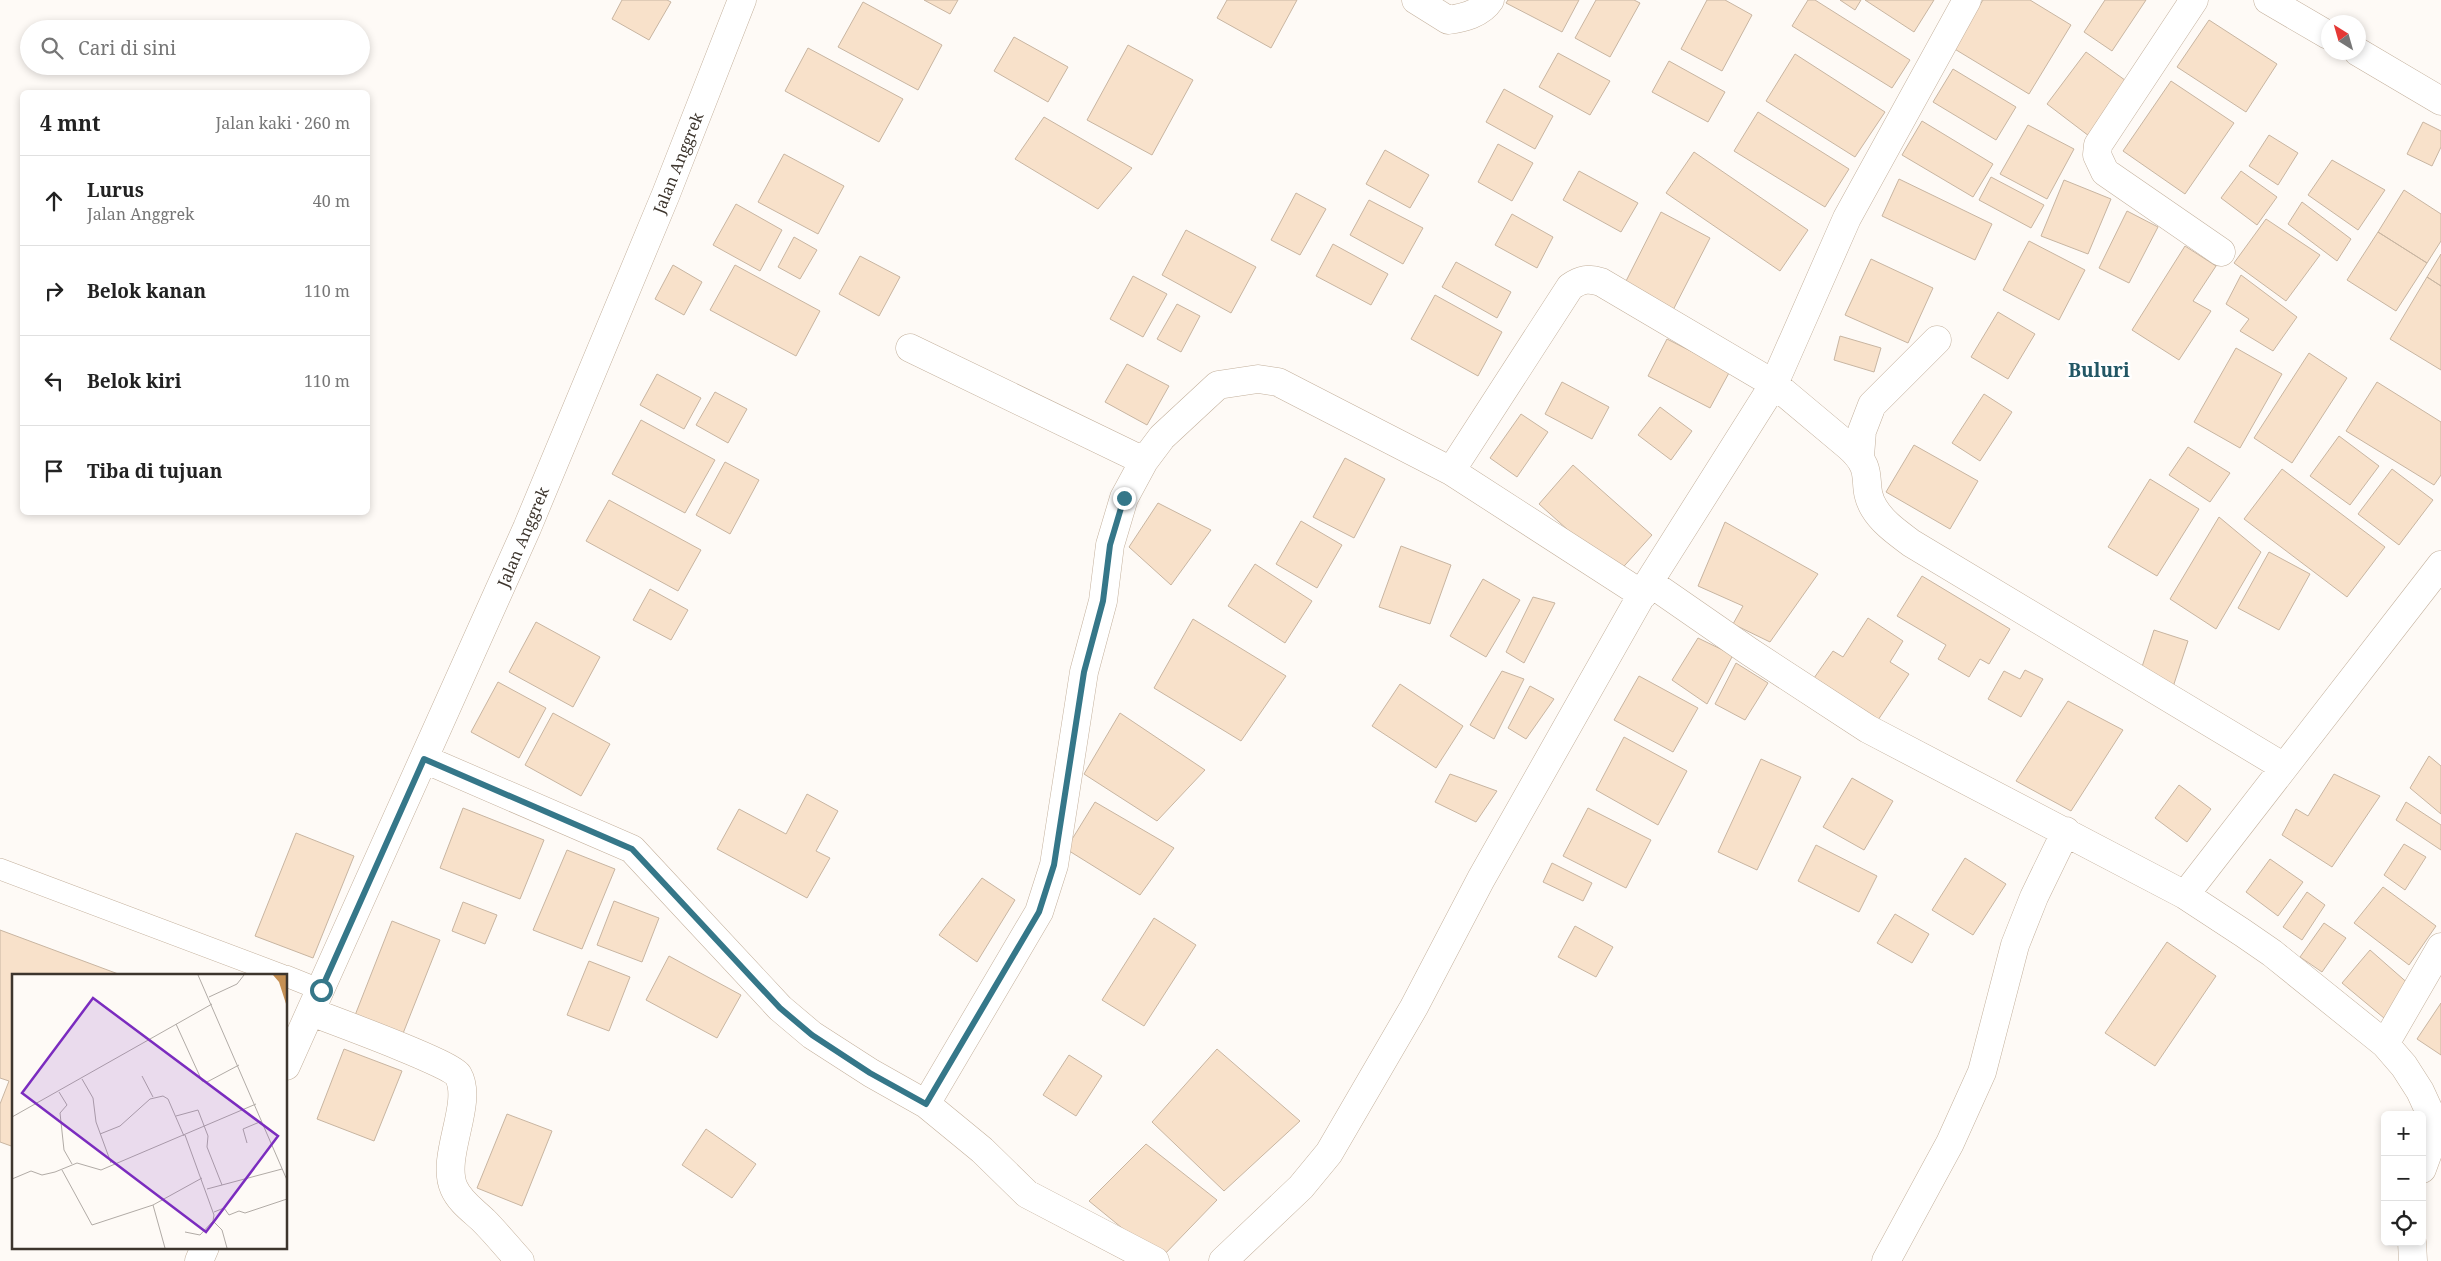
<!DOCTYPE html>
<html lang="id">
<meta charset="utf-8">
<style>
:root{--surface:#fff;--page:#f2f2f2;--text:#222;--muted:#767676;--line:#e0e0e0}
body{margin:0;font-family:"Noto Serif",serif;background:var(--page);color:var(--text)}
.controls{position:absolute;right:15px;bottom:15px;display:grid;overflow:hidden;border-radius:8px;box-shadow:0 2px 8px #0003}
.controls button{width:45px;height:45px;display:grid;place-items:center;padding:0;border:0;border-bottom:1px solid var(--line);background:var(--surface);color:var(--text);font:25px sans-serif}
.compass{position:absolute;left:2321px;top:15px;width:45px;height:45px;border-radius:50%;background:var(--surface);box-shadow:0 2px 8px #0003;rotate:323deg}
.stop{position:absolute;width:15px;height:15px;margin:-11px;border:4px solid #357789;border-radius:50%;background:#fff}
.stop.end{background:#357789;border-color:#fff;box-shadow:0 1px 5px #0008}
.list{margin:0;padding:0;list-style:none}
h2{display:flex;justify-content:space-between;align-items:center;height:65px;margin:0;padding:0 20px;font-size:21px}
h2 small{font-size:16px;font-weight:400;color:var(--muted)}
.list li{display:grid;grid-template-columns:32px 1fr auto;gap:15px;align-items:center;box-sizing:border-box;height:90px;padding:0 20px;border-top:1px solid var(--line)}
.list b{display:block;font-size:19px;white-space:nowrap}
.list p{margin:0;font-size:16px;white-space:nowrap;color:var(--muted)}
.list em{font-size:16px;font-style:normal;color:var(--muted)}
.icon{flex:none;width:28px;height:28px;fill:none;stroke:currentColor;stroke-width:2;stroke-linecap:round;stroke-linejoin:round}
.map{position:relative;flex:none;width:2441px;height:1261px;overflow:hidden}
.search{position:absolute;background:var(--surface);box-shadow:0 2px 8px #0003;left:20px;top:20px;width:350px;height:55px;display:flex;align-items:center;gap:12px;box-sizing:border-box;padding:0 18px;border-radius:28px;color:var(--muted);font-size:19px}
.panel{position:absolute;background:var(--surface);box-shadow:0 2px 8px #0003;left:20px;top:90px;width:350px;height:425px;border-radius:8px}
.map>svg:first-child{display:block}
</style>
<div class="map">
<svg width="2441" height="1261" viewBox="0 0 2441 1261">
<rect width="100%" height="100%" fill="#fefaf6"/>
<path fill="#f8e1ca" stroke="#c8b5a1" d="M 622,0 L 667,0 L 671,2 L 649,40 L 612,19 Z
M 924,0 L 958,0 L 950,14 Z
M 1227,0 L 1297,0 L 1271,48 L 1217,18 Z
M 1508,0 L 1579,0 L 1562,32 L 1506,3 Z
M 1596,0 L 1634,0 L 1640,3 L 1610,57 L 1575,38 Z
M 1707,0 L 1725,0 L 1752,15 L 1722,71 L 1681,49 Z
M 1808,0 L 1815,0 L 1910,60 L 1892,88 L 1792,26 Z
M 1840,0 L 1861,0 L 1855,10 Z
M 1865,0 L 1934,0 L 1914,32 Z
M 1983,0 L 2030,0 L 2071,25 L 2029,94 L 1953,48 Z
M 2105,0 L 2146,0 L 2112,51 L 2084,32 Z
M 863,2 L 942,45 L 918,90 L 838,47 Z
M 2209,20 L 2277,64 L 2246,112 L 2177,67 Z
M 1014,37 L 1068,67 L 1048,102 L 994,71 Z
M 1128,45 L 1193,80 L 1152,155 L 1087,120 Z
M 808,48 L 903,99 L 879,142 L 785,91 Z
M 2086,52 L 2129,83 L 2089,136 L 2047,104 Z
M 1558,53 L 1610,81 L 1590,115 L 1539,87 Z
M 1795,54 L 1885,112 L 1855,157 L 1766,101 Z
M 1669,61 L 1725,92 L 1708,122 L 1652,92 Z
M 1953,69 L 2016,107 L 1996,140 L 1933,102 Z
M 2171,81 L 2234,123 L 2185,194 L 2123,151 Z
M 1504,89 L 1553,116 L 1535,149 L 1486,122 Z
M 1758,112 L 1849,169 L 1825,207 L 1734,151 Z
M 1044,117 L 1132,168 L 1098,209 L 1015,159 Z
M 1922,121 L 1993,164 L 1973,197 L 1902,155 Z
M 2423,122 L 2441,131 L 2441,147 L 2432,166 L 2407,154 Z
M 2028,125 L 2074,149 L 2047,199 L 2000,174 Z
M 2269,135 L 2298,153 L 2278,185 L 2249,166 Z
M 1498,144 L 1533,163 L 1512,201 L 1478,182 Z
M 1385,150 L 1429,175 L 1410,208 L 1366,184 Z
M 1694,152 L 1808,230 L 1780,271 L 1666,193 Z
M 784,154 L 844,186 L 818,234 L 758,202 Z
M 2332,160 L 2385,190 L 2358,230 L 2308,195 Z
M 1579,171 L 1638,203 L 1621,232 L 1563,200 Z
M 2241,171 L 2277,197 L 2257,225 L 2221,198 Z
M 1991,177 L 2044,205 L 2031,228 L 1979,200 Z
M 1899,179 L 1992,224 L 1975,260 L 1882,216 Z
M 2064,180 L 2111,199 L 2088,254 L 2041,236 Z
M 2404,190 L 2441,214 L 2441,241 L 2427,263 L 2378,232 Z
M 1296,193 L 1326,209 L 1300,255 L 1271,240 Z
M 1369,200 L 1423,228 L 1403,264 L 1350,235 Z
M 2302,202 L 2351,239 L 2337,261 L 2288,224 Z
M 736,204 L 782,230 L 760,271 L 713,245 Z
M 2127,211 L 2158,227 L 2129,283 L 2099,268 Z
M 1661,212 L 1710,238 L 1671,314 L 1622,289 Z
M 1512,214 L 1553,237 L 1537,268 L 1495,245 Z
M 2266,219 L 2320,255 L 2286,301 L 2234,263 Z
M 1186,230 L 1256,267 L 1231,313 L 1162,275 Z
M 2378,232 L 2427,263 L 2396,311 L 2347,280 Z
M 794,237 L 817,250 L 800,279 L 778,267 Z
M 2029,241 L 2085,270 L 2059,320 L 2003,290 Z
M 1333,244 L 1388,274 L 1371,305 L 1316,276 Z
M 2185,246 L 2216,266 L 2193,301 L 2211,311 L 2179,360 L 2132,330 Z
M 2441,254 L 2441,286 L 2427,277 Z
M 860,256 L 900,277 L 879,316 L 839,294 Z
M 1871,259 L 1933,288 L 1908,343 L 1845,315 Z
M 1456,262 L 1511,292 L 1497,318 L 1442,287 Z
M 673,265 L 702,282 L 684,315 L 655,299 Z
M 735,265 L 820,311 L 796,356 L 710,310 Z
M 2241,275 L 2297,317 L 2273,351 L 2240,331 L 2249,319 L 2226,304 Z
M 1133,276 L 1167,294 L 1143,337 L 1110,319 Z
M 2427,277 L 2441,286 L 2441,370 L 2390,339 Z
M 1435,295 L 1502,332 L 1478,376 L 1411,339 Z
M 1177,304 L 1200,316 L 1181,352 L 1157,339 Z
M 1998,312 L 2035,334 L 2008,379 L 1971,357 Z
M 1840,336 L 1881,348 L 1874,372 L 1834,360 Z
M 1667,339 L 1730,371 L 1710,408 L 1648,376 Z
M 2236,348 L 2282,374 L 2240,448 L 2194,422 Z
M 2309,353 L 2347,378 L 2292,463 L 2254,438 Z
M 1127,364 L 1169,386 L 1147,425 L 1105,402 Z
M 657,374 L 701,398 L 684,429 L 640,405 Z
M 1562,382 L 1609,407 L 1592,439 L 1545,414 Z
M 2377,382 L 2441,422 L 2441,475 L 2434,485 L 2346,431 Z
M 715,392 L 747,409 L 728,443 L 696,425 Z
M 1984,394 L 2012,412 L 1980,461 L 1952,443 Z
M 1660,407 L 1692,431 L 1671,460 L 1638,435 Z
M 1521,414 L 1548,432 L 1517,477 L 1490,458 Z
M 641,420 L 715,460 L 685,513 L 612,474 Z
M 2339,436 L 2379,466 L 2350,505 L 2310,476 Z
M 1914,445 L 1978,481 L 1950,529 L 1886,492 Z
M 2188,447 L 2230,473 L 2210,502 L 2169,475 Z
M 1345,458 L 1385,479 L 1354,538 L 1313,517 Z
M 725,462 L 759,480 L 730,534 L 696,515 Z
M 1573,465 L 1652,535 L 1617,574 L 1539,504 Z
M 2282,469 L 2385,547 L 2347,597 L 2244,519 Z
M 2392,469 L 2433,500 L 2399,545 L 2358,514 Z
M 2150,479 L 2199,509 L 2157,576 L 2108,547 Z
M 609,500 L 701,550 L 678,591 L 586,541 Z
M 1158,503 L 1211,530 L 1171,585 L 1129,547 Z
M 2219,517 L 2261,552 L 2216,629 L 2170,599 Z
M 1301,521 L 1342,545 L 1317,588 L 1276,564 Z
M 1725,522 L 1818,574 L 1770,642 L 1733,624 L 1743,606 L 1698,586 Z
M 1401,546 L 1451,565 L 1430,624 L 1379,607 Z
M 2269,552 L 2310,574 L 2279,630 L 2238,608 Z
M 1255,564 L 1312,601 L 1285,643 L 1228,606 Z
M 1922,576 L 2010,629 L 1989,664 L 1980,659 L 1969,677 L 1938,659 L 1946,645 L 1897,616 Z
M 1483,579 L 1520,600 L 1486,657 L 1450,636 Z
M 650,589 L 688,610 L 671,640 L 633,620 Z
M 1533,597 L 1555,603 L 1524,663 L 1506,652 Z
M 1868,618 L 1903,641 L 1890,662 L 1909,674 L 1878,720 L 1814,678 L 1833,651 L 1843,657 Z
M 1193,619 L 1286,676 L 1241,741 L 1154,688 Z
M 536,622 L 600,657 L 573,707 L 509,672 Z
M 2154,630 L 2188,641 L 2173,687 L 2139,676 Z
M 1698,638 L 1733,655 L 1707,704 L 1672,680 Z
M 1736,663 L 1768,683 L 1745,720 L 1715,704 Z
M 2025,670 L 2043,679 L 2021,717 L 1988,699 L 2004,671 L 2020,679 Z
M 1502,671 L 1524,679 L 1494,739 L 1470,725 Z
M 1639,676 L 1698,708 L 1673,752 L 1614,720 Z
M 498,682 L 546,708 L 519,758 L 471,732 Z
M 1400,684 L 1463,726 L 1436,768 L 1372,726 Z
M 1530,686 L 1554,699 L 1526,739 L 1508,728 Z
M 2068,701 L 2123,730 L 2071,811 L 2016,781 Z
M 553,713 L 610,744 L 581,796 L 525,765 Z
M 1120,713 L 1205,770 L 1157,821 L 1084,774 Z
M 1624,737 L 1687,771 L 1658,825 L 1596,790 Z
M 2429,756 L 2441,766 L 2441,814 L 2410,788 Z
M 1761,759 L 1801,777 L 1757,870 L 1718,852 Z
M 1450,774 L 1497,791 L 1476,822 L 1435,802 Z
M 2334,774 L 2380,796 L 2332,867 L 2282,835 L 2296,809 L 2308,816 Z
M 1852,778 L 1893,801 L 1864,850 L 1823,827 Z
M 2179,785 L 2211,809 L 2187,842 L 2155,818 Z
M 807,794 L 838,811 L 816,851 L 830,858 L 807,898 L 717,849 L 739,809 L 786,834 Z
M 1095,802 L 1174,848 L 1140,895 L 1066,849 Z
M 2406,802 L 2441,825 L 2441,850 L 2396,820 Z
M 463,808 L 544,840 L 520,899 L 440,868 Z
M 1588,808 L 1651,840 L 1626,888 L 1563,856 Z
M 296,833 L 354,856 L 313,958 L 255,936 Z
M 2404,844 L 2426,857 L 2405,890 L 2384,875 Z
M 1816,845 L 1877,876 L 1859,912 L 1798,881 Z
M 567,850 L 615,869 L 582,949 L 533,930 Z
M 1965,858 L 2006,884 L 1973,935 L 1932,910 Z
M 2270,859 L 2303,882 L 2278,916 L 2246,892 Z
M 1552,863 L 1592,883 L 1583,901 L 1543,882 Z
M 982,878 L 1015,900 L 977,962 L 939,935 Z
M 2383,887 L 2436,926 L 2409,965 L 2354,923 Z
M 2307,892 L 2325,905 L 2302,940 L 2283,927 Z
M 614,901 L 659,918 L 642,962 L 597,945 Z
M 463,902 L 497,915 L 485,944 L 452,931 Z
M 1895,914 L 1929,934 L 1912,963 L 1877,943 Z
M 1154,918 L 1196,945 L 1144,1026 L 1102,1000 Z
M 392,921 L 440,940 L 400,1041 L 352,1023 Z
M 2324,923 L 2346,938 L 2322,972 L 2300,957 Z
M 1575,926 L 1613,947 L 1596,977 L 1558,957 Z
M 0,930 L 121,975 L 14,975 L 14,1147 L 0,1142 L 0,1104 L 9,1081 L 0,1078 Z
M 2167,942 L 2216,976 L 2155,1066 L 2105,1033 Z
M 2370,950 L 2411,986 L 2384,1018 L 2342,983 Z
M 669,956 L 741,995 L 717,1038 L 646,1000 Z
M 589,961 L 630,977 L 609,1031 L 567,1015 Z
M 2441,1003 L 2441,1055 L 2417,1039 Z
M 344,1049 L 402,1071 L 374,1141 L 317,1119 Z
M 1217,1049 L 1300,1121 L 1224,1191 L 1152,1122 Z
M 1069,1055 L 1102,1076 L 1076,1116 L 1043,1095 Z
M 507,1114 L 552,1131 L 522,1206 L 477,1188 Z
M 706,1129 L 756,1164 L 732,1198 L 682,1165 Z
M 1146,1144 L 1217,1200 L 1160,1259 L 1089,1201 Z"/>
<g fill="none" stroke-linecap="round" stroke-linejoin="round">
<g stroke="#c3b09c" stroke-width="22">
<path id="service" d="M 0,869 L 282,975
M 286,976 L 321,990"/>
</g>
<g stroke="#c3b09c" stroke-width="29">
<path id="minor" d="M 1416,0 L 1448,20 C 1463,18 1481,14 1490,0
M 2194,0 L 2098,145 L 2097,155 L 2105,172 L 2221,252
M 910,348 L 1144,461
M 1860,456 L 1862,431 L 1872,405 L 1937,340
M 1451,471 L 1570,287 C 1581,279 1589,278 1601,282 L 1774,384 L 1848,446 C 1878,472 1859,483 1874,508 C 1883,523 1898,533 1911,543 L 2284,767
M 1649,582 L 1750,652 L 1868,729 L 2185,895 L 2243,933 L 2272,953 L 2385,1044 L 2404,1066 L 2420,1091 L 2437,1128 L 2422,1169
M 424,759 L 632,849 L 780,1008 L 812,1035 L 871,1073 L 926,1104 L 982,1150 L 1027,1194 L 1155,1261
M 2185,895 L 2441,565
M 311,1012 C 332,1020 450,1063 458,1075 C 474,1103 440,1157 454,1188 C 460,1202 474,1211 484,1221 C 497,1234 508,1248 520,1261
M 2385,1044 L 2441,947
M 286,1066 L 527,528 L 666,194 L 742,0
M 926,1104 L 1039,912 L 1054,865 L 1084,672 L 1103,601 L 1110,545 L 1124,498 L 1144,461 L 1162,437 L 1218,385 L 1258,379 L 1278,382 L 1451,471 L 1643,595
M 2412,1242 L 2413,1261
M 199,1261 L 205,1247
M 1223,1261 L 1301,1187 L 1329,1153 L 1414,1007 L 1481,879 L 1649,582 L 1774,384 L 1847,218 L 1967,0
M 1886,1261 L 1950,1143 L 1982,1072 L 2015,945 L 2034,897 L 2066,831"/>
</g>
<g stroke="#c3b09c" stroke-width="29">
<path id="trunk" d="M 2268,0 L 2328,35
M 2358,52 L 2441,101"/>
</g>
<use href="#service" stroke="#fff" stroke-width="21"/>
<use href="#minor" stroke="#fff" stroke-width="28"/>
<use href="#trunk" stroke="#fff" stroke-width="28"/>
</g>
<g fill="none" stroke-linecap="round" stroke-linejoin="round">
<path stroke="#357789" stroke-width="6" d="M 321,990 L 424,759 L 632,849 L 780,1008 L 812,1035 L 870,1073 L 926,1104 L 1039,912 L 1054,865 L 1084,672 L 1103,601 L 1110,545 L 1124,498"/>
</g>
<g text-anchor="middle" dominant-baseline="central" stroke-width="5" stroke-linejoin="round" paint-order="stroke">
<g font-size="16" fill="#3d352d" stroke="#fff">
<text transform="translate(678 163) rotate(-68)">Jalan Anggrek</text>
<text transform="translate(523 537) rotate(-67)">Jalan Anggrek</text>
</g>
<g font-size="19" font-weight="bold" fill="#225765" stroke="#fff">
<text x="2099" y="370">Buluri</text>
</g>
</g>
<g transform="translate(12 974)">
<rect width="275" height="275" fill="#fefaf6"/>
<path d="M 261,1 L 275,1 L 275,33 L 267,8 Z" fill="#c59054"/>
<path fill="none" stroke="#b1aba6" stroke-width="1" d="M 186,1 L 275,206M 197,23 L 225,10 L 232,1M 164,50 L 190,107 L 195,108 L 227,91M 130,102 L 141,123M 70,105 L 81,124 L 84,148 L 99,189M 47,118 L 55,131 L 48,139 L 52,176 L 60,190M 164,142 L 186,136 L 196,162 L 195,173 L 210,211M 0,143 L 200,30M 88,160 L 108,152 L 138,125 L 151,122 L 156,125 L 172,162M 173,161 L 202,241 L 201,247 L 188,261 L 173,258M 235,169 L 231,155 L 250,147M 50,196 L 80,251 L 141,231M 0,205 L 19,197 L 30,201 L 43,198 L 65,189 L 89,196 L 244,130M 195,215 L 270,195M 202,238 L 212,234 L 217,241 L 227,237 L 233,239 L 275,225M 201,247 L 210,256 L 215,274M 153,274 L 141,231 L 190,204"/>
<path fill="#7b2cbf" fill-opacity="0.15" stroke="#7b2cbf" stroke-width="2.5" d="M 81,24 L 266,162 L 194,258 L 10,119 Z"/>
<rect width="275" height="275" fill="none" stroke="#3d352d" stroke-width="2.5"/>
</g>
</svg>
<div class="controls">
<button>+</button>
<button>−</button>
<button><svg class="icon" aria-label="locate" viewBox="0 0 24 24"><circle cx="12" cy="12" r="6"/><path d="M12 2v4M12 18v4M2 12h4M18 12h4"/></svg></button>
</div>
<svg class="compass" viewBox="-18 -18 36 36"><path d="M0-13l5 13h-10z" fill="#e53935"/><path d="M0 13l5-13h-10z" fill="#767676"/></svg>
<div class="stop" style="left:321px;top:990px"></div>
<div class="stop end" style="left:1124px;top:498px"></div>
<div class="search"><svg class="icon" aria-label="search" viewBox="0 0 24 24"><circle cx="10" cy="10" r="6"/><path d="M15 15l6 6"/></svg>Cari di sini</div>
<section class="panel">
<h2>4 mnt<small>Jalan kaki · 260 m</small></h2>
<ul class="list">
<li><svg class="icon" aria-label="ahead" viewBox="0 0 24 24"><path d="M12 20V5M6 11l6-6 6 6"/></svg><div><b>Lurus</b><p>Jalan Anggrek</p></div><em>40 m</em></li>
<li><svg class="icon" aria-label="right" viewBox="0 0 24 24"><path d="M7 20v-9h11M14 6l5 5-5 5"/></svg><div><b>Belok kanan</b></div><em>110 m</em></li>
<li><svg class="icon" aria-label="left" viewBox="0 0 24 24"><path d="M17 20v-9H6M10 6l-5 5 5 5"/></svg><div><b>Belok kiri</b></div><em>110 m</em></li>
<li><svg class="icon" aria-label="arrive" viewBox="0 0 24 24"><path d="M6 21V4h12l-3 4 3 4H6"/></svg><div><b>Tiba di tujuan</b></div></li>
</ul>
</section>
</div>
